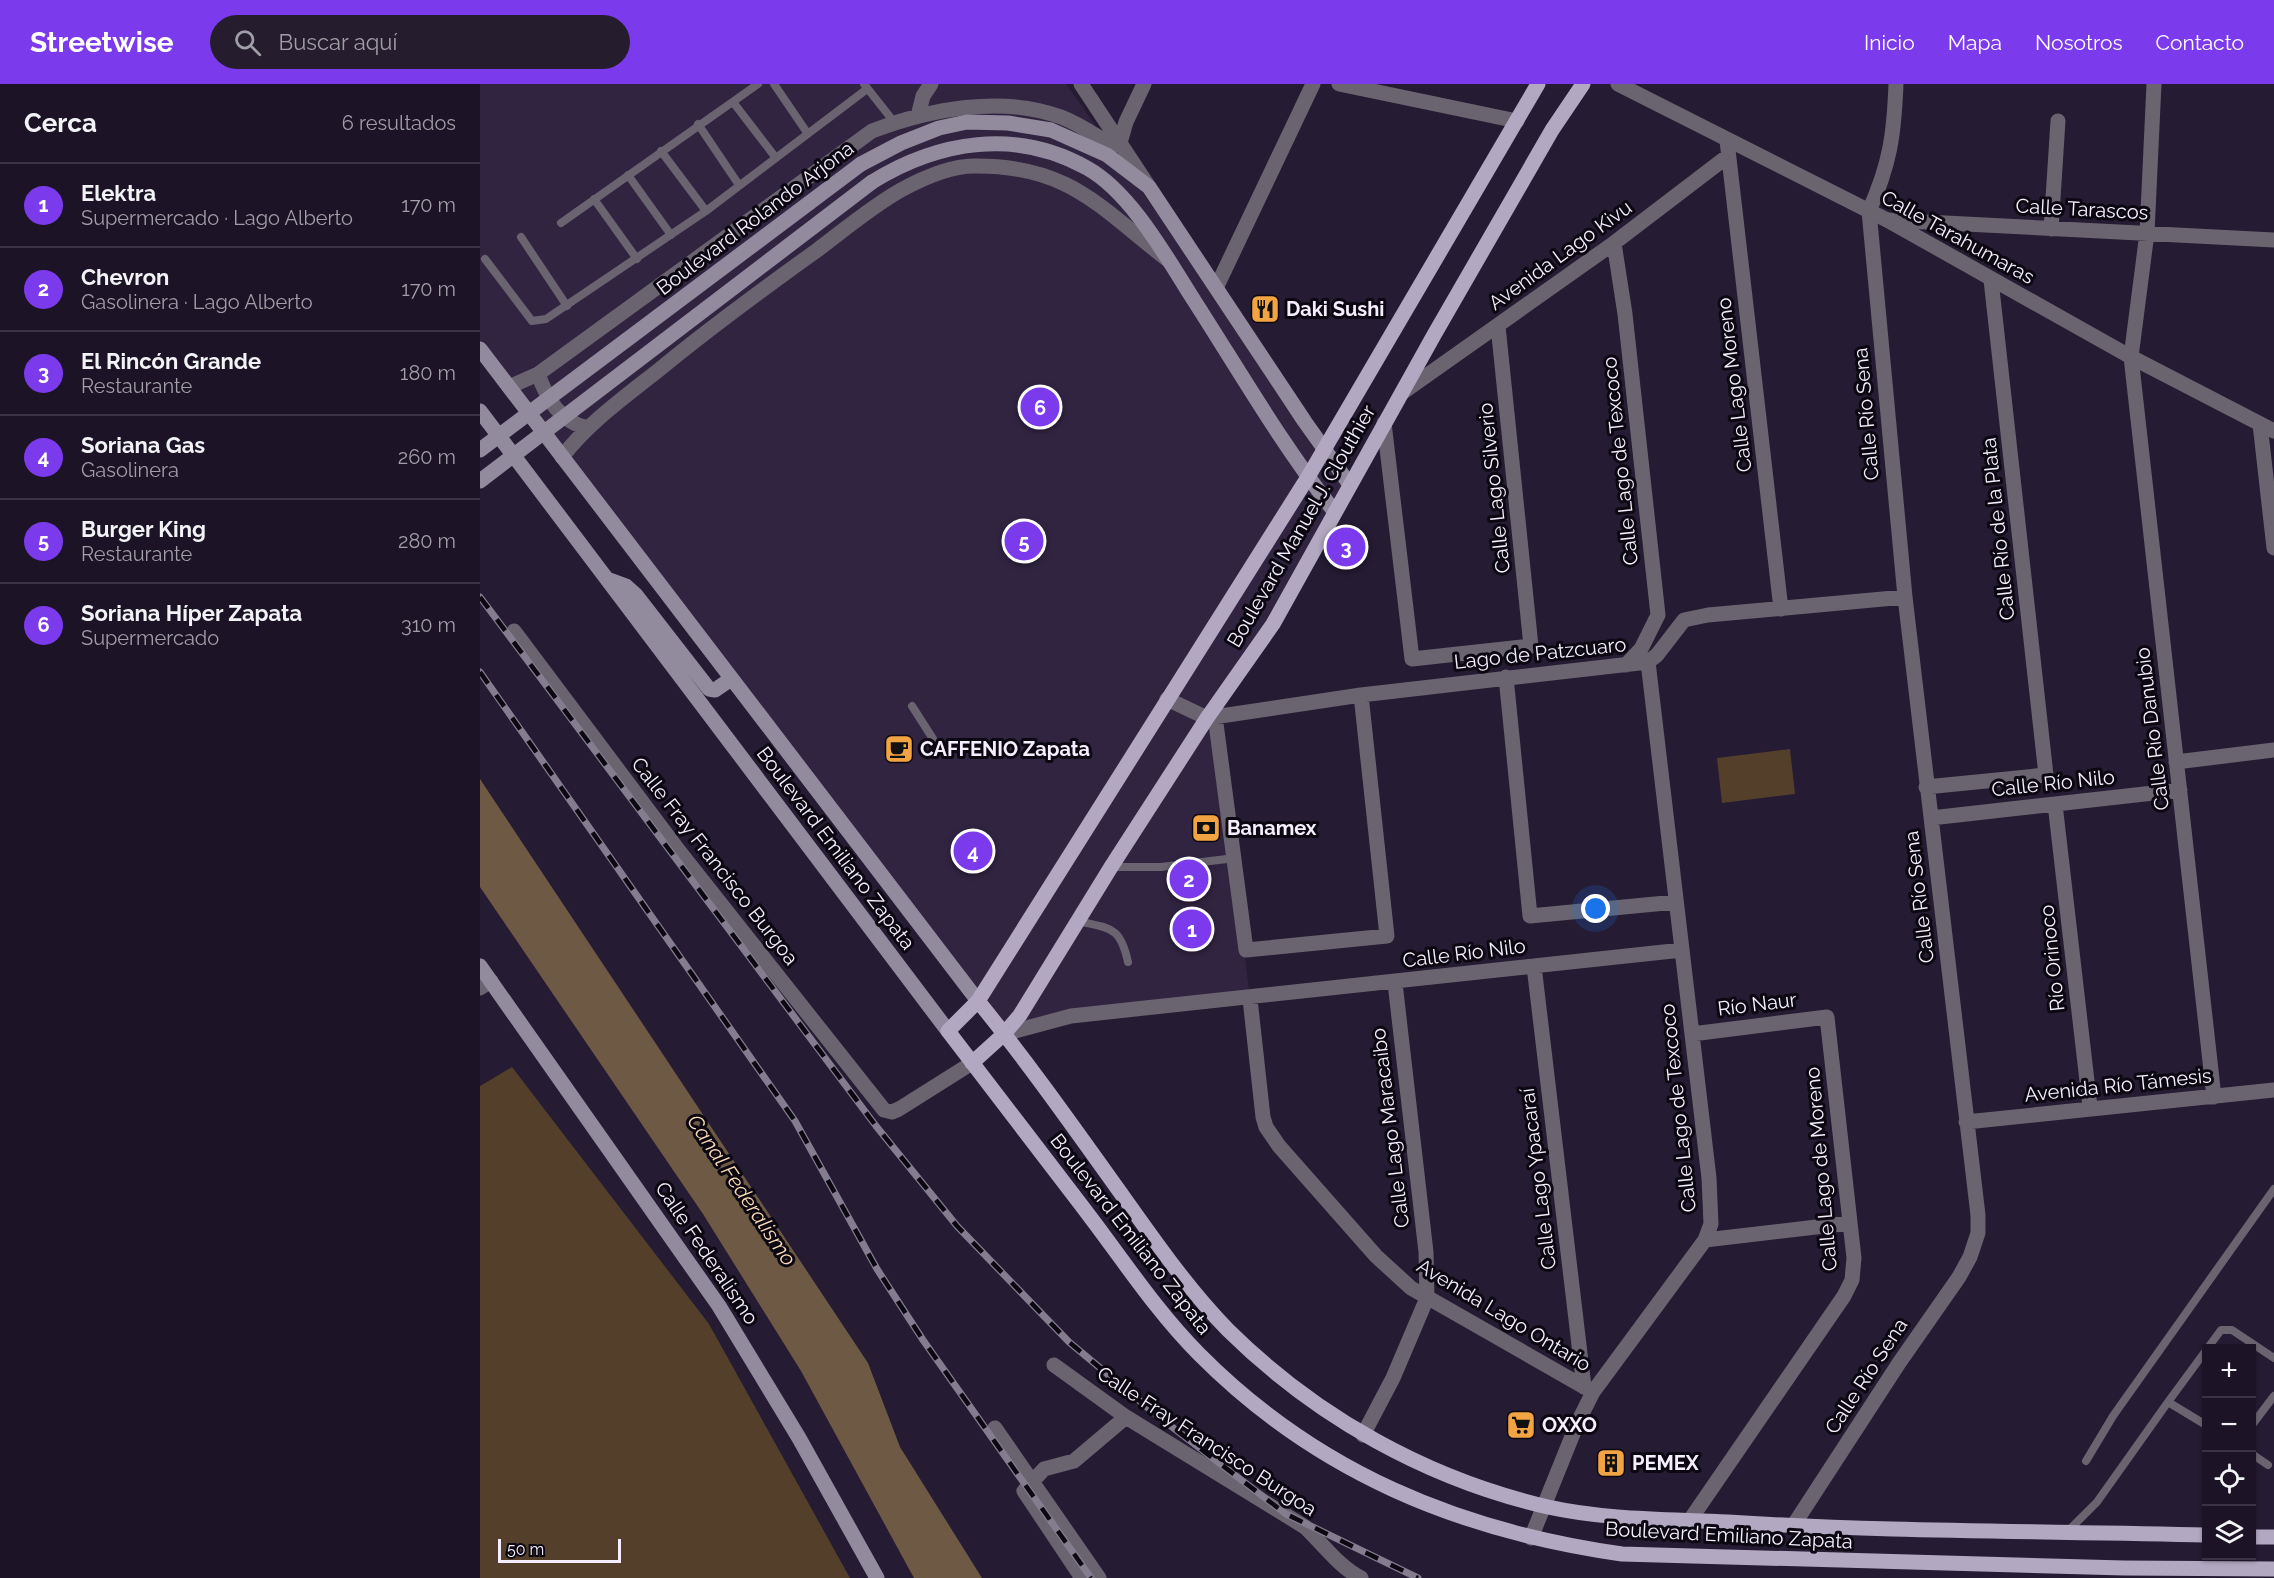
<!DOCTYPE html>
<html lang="es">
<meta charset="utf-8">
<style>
:root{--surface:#1c1426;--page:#251d2e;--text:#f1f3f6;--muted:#a09ea7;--line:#3a3343;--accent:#7c3aed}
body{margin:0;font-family:Raleway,sans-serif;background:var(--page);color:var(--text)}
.controls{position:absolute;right:18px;bottom:18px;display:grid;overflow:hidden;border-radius:0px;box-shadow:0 2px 4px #0004}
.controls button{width:54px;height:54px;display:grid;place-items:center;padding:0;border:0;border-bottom:2px solid var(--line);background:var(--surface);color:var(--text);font:30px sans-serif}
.scale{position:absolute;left:18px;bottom:15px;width:123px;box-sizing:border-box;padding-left:6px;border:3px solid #f4eefe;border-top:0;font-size:16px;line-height:21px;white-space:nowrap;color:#f4eefe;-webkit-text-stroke:4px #0c0812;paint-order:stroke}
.you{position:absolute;left:1116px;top:825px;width:21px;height:21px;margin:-15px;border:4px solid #fff;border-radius:50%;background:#1a73e8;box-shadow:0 0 0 9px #1a73e833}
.badge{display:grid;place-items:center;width:39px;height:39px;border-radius:50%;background:var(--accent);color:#fff;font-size:20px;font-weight:700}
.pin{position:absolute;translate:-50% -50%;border:3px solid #fff;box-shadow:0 2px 6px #0006}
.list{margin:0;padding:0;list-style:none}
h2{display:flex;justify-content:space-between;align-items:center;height:78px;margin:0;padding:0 24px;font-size:26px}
h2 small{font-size:20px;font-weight:400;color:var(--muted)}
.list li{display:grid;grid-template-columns:39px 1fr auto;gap:18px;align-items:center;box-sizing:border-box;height:84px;padding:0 24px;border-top:2px solid var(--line)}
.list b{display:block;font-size:22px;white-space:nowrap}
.list p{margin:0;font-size:20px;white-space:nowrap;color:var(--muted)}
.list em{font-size:20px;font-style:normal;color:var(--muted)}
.icon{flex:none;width:33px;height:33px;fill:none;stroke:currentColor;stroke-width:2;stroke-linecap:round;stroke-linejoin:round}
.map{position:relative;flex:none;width:1794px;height:1494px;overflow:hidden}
header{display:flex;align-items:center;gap:36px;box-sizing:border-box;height:84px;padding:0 30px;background:var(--accent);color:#fff}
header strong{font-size:28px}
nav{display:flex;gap:33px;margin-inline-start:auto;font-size:21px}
.search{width:420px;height:54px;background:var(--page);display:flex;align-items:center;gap:15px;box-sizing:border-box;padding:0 21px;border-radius:33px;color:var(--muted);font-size:22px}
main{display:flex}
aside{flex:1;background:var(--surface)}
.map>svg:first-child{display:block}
</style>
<header>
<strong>Streetwise</strong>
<div class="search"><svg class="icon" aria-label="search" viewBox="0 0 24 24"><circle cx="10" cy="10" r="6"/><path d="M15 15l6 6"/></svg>Buscar aquí</div>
<nav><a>Inicio</a><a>Mapa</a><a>Nosotros</a><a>Contacto</a></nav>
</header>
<main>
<aside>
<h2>Cerca<small>6 resultados</small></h2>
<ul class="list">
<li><span class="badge">1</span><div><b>Elektra</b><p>Supermercado · Lago Alberto</p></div><em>170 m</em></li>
<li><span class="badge">2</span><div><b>Chevron</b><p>Gasolinera · Lago Alberto</p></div><em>170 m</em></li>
<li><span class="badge">3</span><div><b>El Rincón Grande</b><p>Restaurante</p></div><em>180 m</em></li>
<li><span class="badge">4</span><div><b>Soriana Gas</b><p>Gasolinera</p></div><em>260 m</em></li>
<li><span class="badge">5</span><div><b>Burger King</b><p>Restaurante</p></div><em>280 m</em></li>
<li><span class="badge">6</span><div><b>Soriana Híper Zapata</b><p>Supermercado</p></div><em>310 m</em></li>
</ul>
</aside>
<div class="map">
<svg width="1794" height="1494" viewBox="0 0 1794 1494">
<rect width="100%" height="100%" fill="#251b32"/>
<path fill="#312441" d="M 0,0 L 586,0 L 870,401 L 735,624 L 770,915 L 591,932 L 524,950 L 0,265 Z"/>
<path fill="#533f2a" d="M 1310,665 L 1315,710 L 1242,719 L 1237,674 Z
M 32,983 L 229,1240 L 370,1494 L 0,1494 L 0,1002 Z"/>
<path fill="#6e5a44" d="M 0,695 L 388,1279 L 420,1363 L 502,1494 L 434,1494 L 321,1287 L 223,1130 L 0,803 Z"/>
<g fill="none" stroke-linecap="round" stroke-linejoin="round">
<path stroke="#696470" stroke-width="8" d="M 294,0 L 328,50
M 384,0 L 414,38
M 253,18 L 296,74
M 218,40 L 259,101
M 181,67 L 226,127
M 148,91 L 191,151
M 114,115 L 157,175
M 81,139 L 278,0
M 41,153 L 87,222
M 5,175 L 52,237 L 66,235 L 226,127 L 387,5
M 432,622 L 455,658
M 631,783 L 681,783 L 755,774
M 598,837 C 631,845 640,842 648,878
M 1688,1318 L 1741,1246 L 1752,1246 L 1794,1274
M 1772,1341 L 1794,1312
M 1772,1370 L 1788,1381
M 1606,1377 L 1633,1332 L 1794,1105
M 1588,1447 L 1617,1418 L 1688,1318 L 1726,1341"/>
<path stroke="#696470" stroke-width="15" d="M 601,0 L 667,100
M 859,0 L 1037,37
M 1674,0 L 1667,149 L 1651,273 L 1734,1013
M 438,32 L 443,12 L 451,0
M 1247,57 L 1301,525
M 640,59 L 646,38 L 664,0
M 1407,136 L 1794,156
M 1571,145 L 1578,37
M 1134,159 L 1145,230 L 1178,531 L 1161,565 L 1146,581
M 737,202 L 833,0
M 58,290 C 67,315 80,338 108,344
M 29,303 L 58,290 L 392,47 C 450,25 521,11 581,33 C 600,40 616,52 633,62 L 640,59
M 922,309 L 1134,159 L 1248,72
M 904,339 L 932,575 L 1051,562 L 1018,242
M 1780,340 L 1794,464
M 82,373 C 109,338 146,312 180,285 C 231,243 283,205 336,167 C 364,146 391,123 421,106 C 443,94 469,82 494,82 C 589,81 619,123 688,176
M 34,547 L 199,767 L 404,1026 L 412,1028 L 419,1025 L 492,979
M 1026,593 L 1050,832 L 1196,818
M 687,615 L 727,634 L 881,611 L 1168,578 L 1177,571 L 1204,536 L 1228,531 L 1425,513
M 735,632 L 766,866 L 907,852 L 881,611
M 1696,678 L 1794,666
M 1446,703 L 1566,691 L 1511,196
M 1575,720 L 1610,1023
M 1451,734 L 1700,706
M 1054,882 L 1104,1303
M 0,904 L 11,897
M 770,915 L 783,1033 L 786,1043 L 799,1062 L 896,1172 L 931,1204 L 1113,1308
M 524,950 L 591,932 L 1202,866
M 1486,1038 L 1794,1006
M 1225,1156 L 1370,1139
M 574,1281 L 646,1333 L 825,1443 C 844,1461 858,1482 881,1494
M 515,1344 L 619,1494
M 883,1351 L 913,1294 L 947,1214 L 946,1168 L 915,899
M 1210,1436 L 1364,1212 L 1372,1196 L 1374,1174 L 1347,933 L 1212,950
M 1313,1442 L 1419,1279 L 1479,1193 L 1490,1173 L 1498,1149 L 1498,1131 L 1425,513 L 1389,127 C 1410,80 1414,51 1416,0
M 1051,1454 L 1097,1340 L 1113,1308 L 1225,1156 L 1231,1140 L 1229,1094 L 1168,578
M 602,1494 L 544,1407 L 564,1385 L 594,1377 L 646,1333"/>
<path stroke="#696470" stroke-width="15" d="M 1138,0 L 1407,136 L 1651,273 L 1794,347"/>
<path stroke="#928b9e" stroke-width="15" d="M 381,80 L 421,59 L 459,44 L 487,38 L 528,39 L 571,46 L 627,71 L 669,103 L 825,338 L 870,401
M 392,98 C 458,57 536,44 607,84 C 652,109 688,176 715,218 C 760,288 802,361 854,427
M 0,265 L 498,917
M 0,327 L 468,947
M 127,495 L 146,502 L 156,511 L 229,605 L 235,606 L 251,595
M 0,882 L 239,1222 L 319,1354 L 397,1494"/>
<path stroke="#b2a8c1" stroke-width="15" d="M 1058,0 L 828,393 L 498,917 L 468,947 C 518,1013 568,1077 617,1142 C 649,1185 681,1232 719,1270 C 836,1388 979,1447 1142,1470 L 1644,1484 L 1794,1485
M 498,917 C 550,981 597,1048 645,1115 C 677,1160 709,1206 748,1246 C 836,1333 947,1395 1068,1423 C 1127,1436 1188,1435 1248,1438 C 1407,1448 1567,1447 1726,1451
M 492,979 L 524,950 L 540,931 L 631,783 L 727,634 L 793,540 L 954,251 L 1072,46 L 1103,0
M 1772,1453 L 1794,1453"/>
<g stroke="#847c8f" stroke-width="7">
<path id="rail" d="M 0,513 L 396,1042 L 477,1142 L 589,1258 L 679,1333 L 806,1430 L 938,1494
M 0,588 L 315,1037 L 397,1185 L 443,1256 L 611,1494"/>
</g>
<use href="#rail" stroke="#0c0812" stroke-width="4.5" stroke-dasharray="14" stroke-linecap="butt"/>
<path stroke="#928b9e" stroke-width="15" d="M 0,366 L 381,80
M 0,397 L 392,98"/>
</g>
<defs>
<g id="restaurant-square" transform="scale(1.5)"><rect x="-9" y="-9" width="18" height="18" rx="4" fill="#f3a442" stroke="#0c0812"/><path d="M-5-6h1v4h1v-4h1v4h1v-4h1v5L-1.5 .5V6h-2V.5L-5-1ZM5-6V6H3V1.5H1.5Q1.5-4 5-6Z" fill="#111"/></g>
<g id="cafe-square" transform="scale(1.5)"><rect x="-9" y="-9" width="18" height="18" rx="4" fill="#f3a442" stroke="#0c0812"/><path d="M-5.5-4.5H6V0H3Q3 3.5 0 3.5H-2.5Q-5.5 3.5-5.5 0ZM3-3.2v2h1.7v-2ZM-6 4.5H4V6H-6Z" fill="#111"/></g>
<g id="bank-square" transform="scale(1.5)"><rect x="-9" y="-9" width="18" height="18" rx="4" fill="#f3a442" stroke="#0c0812"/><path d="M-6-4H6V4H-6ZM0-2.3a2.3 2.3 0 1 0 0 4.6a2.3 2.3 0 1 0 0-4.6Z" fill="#111"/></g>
<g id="supermarket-square" transform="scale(1.5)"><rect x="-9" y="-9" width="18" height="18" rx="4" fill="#f3a442" stroke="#0c0812"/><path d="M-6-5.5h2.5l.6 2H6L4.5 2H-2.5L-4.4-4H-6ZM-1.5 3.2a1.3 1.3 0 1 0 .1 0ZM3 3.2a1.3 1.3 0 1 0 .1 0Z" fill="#111"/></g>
<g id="building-square" transform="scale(1.5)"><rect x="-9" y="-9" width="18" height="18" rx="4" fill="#f3a442" stroke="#0c0812"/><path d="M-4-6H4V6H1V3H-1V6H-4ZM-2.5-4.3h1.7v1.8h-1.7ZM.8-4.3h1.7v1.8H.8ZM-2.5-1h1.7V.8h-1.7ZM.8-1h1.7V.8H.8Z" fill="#111"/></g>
</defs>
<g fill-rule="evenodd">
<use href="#restaurant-square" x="785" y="225"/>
<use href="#cafe-square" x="419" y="665"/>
<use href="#bank-square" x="726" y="744"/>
<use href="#supermarket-square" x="1041" y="1341"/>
<use href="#building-square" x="1131" y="1379"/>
</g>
<g text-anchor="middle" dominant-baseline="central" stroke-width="6" stroke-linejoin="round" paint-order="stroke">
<g font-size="20" fill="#f4eefe" stroke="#0c0812">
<text transform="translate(1602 125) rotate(3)">Calle Tarascos</text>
<text transform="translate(275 134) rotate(-37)">Boulevard Rolando Arjona</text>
<text transform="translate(1478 153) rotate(29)">Calle Tarahumaras</text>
<text transform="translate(1080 171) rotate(-36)">Avenida Lago Kivu</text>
<text transform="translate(1254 301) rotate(-97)">Calle Lago Moreno</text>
<text transform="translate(1386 330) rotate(-95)">Calle Río Sena</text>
<text transform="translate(1140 377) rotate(-96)">Calle Lago de Texcoco</text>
<text transform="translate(1014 404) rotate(-96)">Calle Lago Silverio</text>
<text transform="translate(821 442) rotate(-60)">Boulevard Manuel J. Clouthier</text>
<text transform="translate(1518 445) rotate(-96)">Calle Río de la Plata</text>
<text transform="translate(1060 569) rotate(-6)">Lago de Patzcuaro</text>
<text transform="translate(1672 645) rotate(-97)">Calle Río Danubio</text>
<text transform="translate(1573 699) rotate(-6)">Calle Río Nilo</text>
<text transform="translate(356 764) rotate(53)">Boulevard Emiliano Zapata</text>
<text transform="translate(235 777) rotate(52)">Calle Fray Francisco Burgoa</text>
<text transform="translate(1439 813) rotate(-97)">Calle Río Sena</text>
<text transform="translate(984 869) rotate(-7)">Calle Río Nilo</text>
<text transform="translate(1572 874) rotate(-96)">Río Orinoco</text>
<text transform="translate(1277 920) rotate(-7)">Río Naur</text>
<text transform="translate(1638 1001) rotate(-6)">Avenida Río Támesis</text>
<text transform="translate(1198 1024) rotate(-96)">Calle Lago de Texcoco</text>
<text transform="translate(910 1044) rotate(-97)">Calle Lago Maracaibo</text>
<text transform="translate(1341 1085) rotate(-95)">Calle Lago de Moreno</text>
<text transform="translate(1058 1095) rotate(-97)">Calle Lago Ypacaraí</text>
<text transform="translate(651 1150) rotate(52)">Boulevard Emiliano Zapata</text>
<text transform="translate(227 1169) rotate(56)">Calle Federalismo</text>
<text transform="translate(1024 1231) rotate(31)">Avenida Lago Ontario</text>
<text transform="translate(1386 1292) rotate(-57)">Calle Río Sena</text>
<text transform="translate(727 1357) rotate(33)">Calle Fray Francisco Burgoa</text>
<text transform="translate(1249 1451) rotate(3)">Boulevard Emiliano Zapata</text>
</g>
<g font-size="20" font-weight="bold" fill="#f4eefe" stroke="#0c0812" text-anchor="start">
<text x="806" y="225">Daki Sushi</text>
<text x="440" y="665">CAFFENIO Zapata</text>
<text x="747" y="744">Banamex</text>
<text x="1062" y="1341">OXXO</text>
<text x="1152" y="1379">PEMEX</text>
</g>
<g font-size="21" font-style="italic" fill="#fbdab7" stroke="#0c0812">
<text transform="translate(262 1106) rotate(56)">Canal Federalismo</text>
</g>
</g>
</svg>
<div class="controls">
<button>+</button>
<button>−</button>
<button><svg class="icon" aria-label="locate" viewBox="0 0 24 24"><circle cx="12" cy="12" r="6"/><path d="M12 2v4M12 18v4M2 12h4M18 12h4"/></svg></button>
<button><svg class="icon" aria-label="layers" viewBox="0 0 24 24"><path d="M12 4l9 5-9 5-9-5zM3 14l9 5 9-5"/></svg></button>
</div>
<div class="scale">50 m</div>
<div class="you"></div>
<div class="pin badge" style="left:712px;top:845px">1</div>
<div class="pin badge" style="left:709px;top:795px">2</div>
<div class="pin badge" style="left:866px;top:463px">3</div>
<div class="pin badge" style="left:493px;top:767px">4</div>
<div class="pin badge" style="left:544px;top:457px">5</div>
<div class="pin badge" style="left:560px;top:323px">6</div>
</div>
</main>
